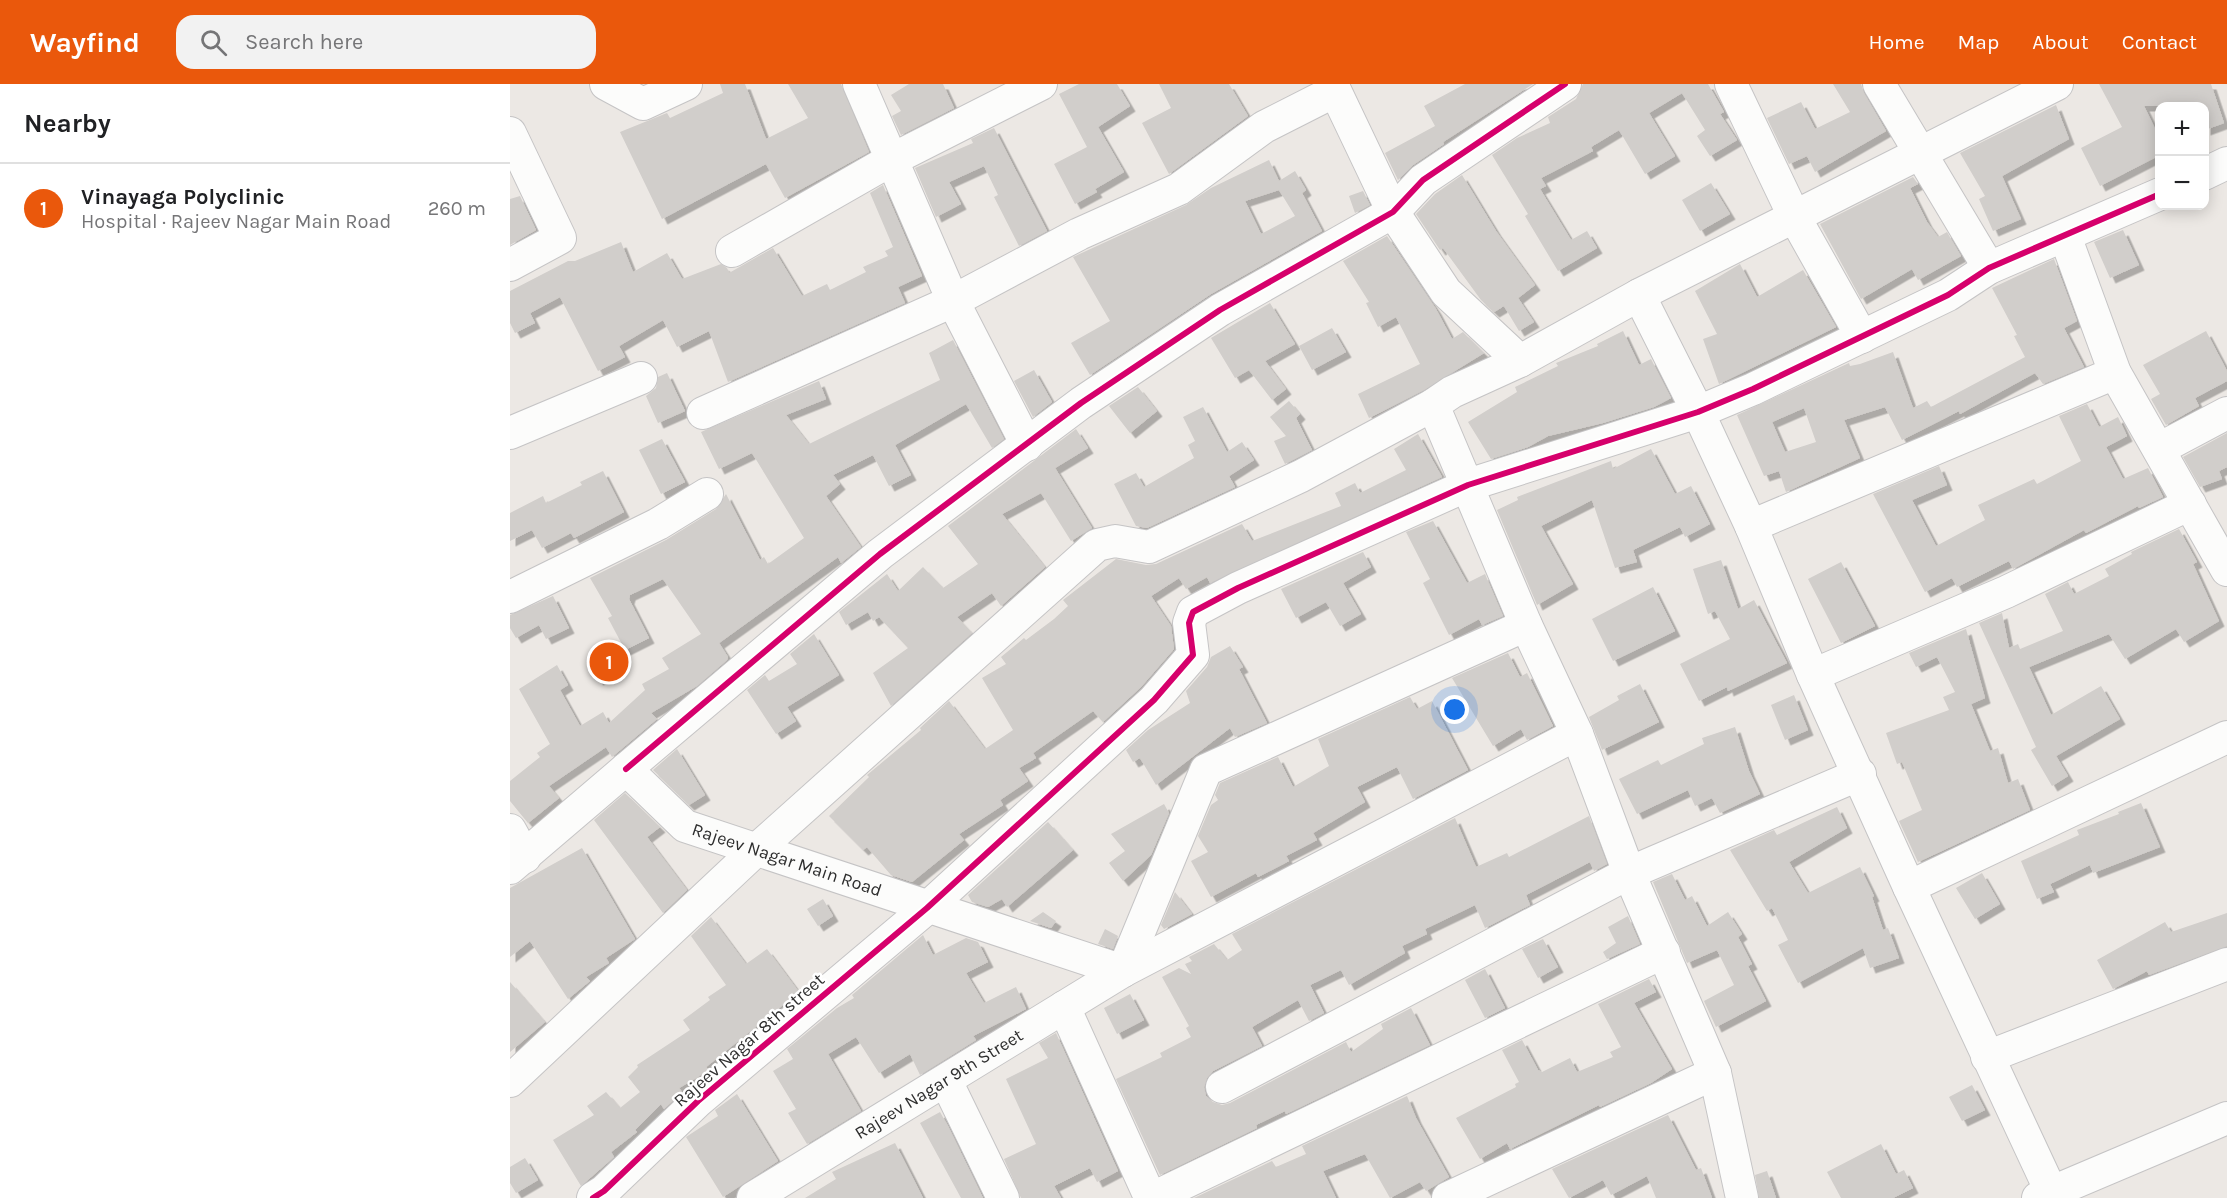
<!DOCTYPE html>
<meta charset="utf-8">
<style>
:root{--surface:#fff;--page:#f2f2f2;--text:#202124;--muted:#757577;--line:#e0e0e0;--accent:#ea580c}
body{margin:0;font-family:Karla,sans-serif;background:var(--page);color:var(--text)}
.controls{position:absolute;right:18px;top:18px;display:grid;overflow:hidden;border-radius:12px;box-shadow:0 3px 15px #0003}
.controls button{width:54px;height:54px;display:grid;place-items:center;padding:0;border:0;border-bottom:2px solid var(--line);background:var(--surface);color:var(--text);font:30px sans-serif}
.you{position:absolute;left:945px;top:626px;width:21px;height:21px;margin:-15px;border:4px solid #fff;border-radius:50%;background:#1a73e8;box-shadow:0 0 0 9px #1a73e833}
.badge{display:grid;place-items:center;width:39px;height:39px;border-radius:50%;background:var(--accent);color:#fff;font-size:20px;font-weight:700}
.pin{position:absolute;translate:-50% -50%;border:3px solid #fff;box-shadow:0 2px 6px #0006}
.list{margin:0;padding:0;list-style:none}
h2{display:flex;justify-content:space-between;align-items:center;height:78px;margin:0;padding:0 24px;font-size:26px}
h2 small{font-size:20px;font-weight:400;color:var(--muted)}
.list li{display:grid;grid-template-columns:39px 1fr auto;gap:18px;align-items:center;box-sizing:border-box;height:90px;padding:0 24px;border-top:2px solid var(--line)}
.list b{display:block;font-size:22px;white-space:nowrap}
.list p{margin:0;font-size:20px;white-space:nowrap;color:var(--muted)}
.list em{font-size:20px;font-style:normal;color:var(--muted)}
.icon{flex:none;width:33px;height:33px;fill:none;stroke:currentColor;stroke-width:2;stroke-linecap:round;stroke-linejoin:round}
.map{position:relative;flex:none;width:1717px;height:1114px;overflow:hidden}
header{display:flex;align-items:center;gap:36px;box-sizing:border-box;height:84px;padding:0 30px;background:var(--accent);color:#fff}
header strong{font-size:28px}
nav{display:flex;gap:33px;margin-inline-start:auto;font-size:21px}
.search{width:420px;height:54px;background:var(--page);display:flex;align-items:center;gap:15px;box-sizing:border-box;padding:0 21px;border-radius:18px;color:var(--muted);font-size:22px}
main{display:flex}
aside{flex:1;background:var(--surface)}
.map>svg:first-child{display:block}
</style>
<header>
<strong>Wayfind</strong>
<div class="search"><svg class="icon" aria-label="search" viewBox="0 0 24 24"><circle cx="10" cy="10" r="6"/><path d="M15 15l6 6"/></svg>Search here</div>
<nav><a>Home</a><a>Map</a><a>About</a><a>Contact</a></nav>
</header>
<main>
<aside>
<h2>Nearby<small></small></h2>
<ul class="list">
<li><span class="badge">1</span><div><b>Vinayaga Polyclinic</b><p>Hospital · Rajeev Nagar Main Road</p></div><em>260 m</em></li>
</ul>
</aside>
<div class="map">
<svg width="1717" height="1114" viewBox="0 0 1717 1114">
<defs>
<filter id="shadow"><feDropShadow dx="5.5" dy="5.5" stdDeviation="0" flood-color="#0004"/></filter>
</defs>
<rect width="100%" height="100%" fill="#ece8e4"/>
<path fill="#d1cecb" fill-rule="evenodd" filter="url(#shadow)" d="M 210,0 L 235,0 L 256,55 L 298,34 L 278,0 L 331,0 L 359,68 L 275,114 L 256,80 L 152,135 L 110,48 L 157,29 L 160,34 L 213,9 Z
M 399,0 L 433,0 L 444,24 L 391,51 L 382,32 L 391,27 L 381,11 Z
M 569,0 L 607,0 L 620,22 L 588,43 L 614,88 L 585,105 L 587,108 L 565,120 L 544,80 L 577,63 L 549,10 Z
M 649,0 L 719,0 L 738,32 L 659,90 L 632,39 L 661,24 Z
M 955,0 L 1023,0 L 933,58 L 934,60 L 903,81 L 888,96 L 875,69 L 925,42 L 914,22 Z
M 1073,0 L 1198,0 L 1214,28 L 1210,30 L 1227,56 L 1200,72 L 1187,52 L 1195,46 L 1172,9 L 1139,29 L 1165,72 L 1135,90 L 1109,46 L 1081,63 L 1083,67 L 1031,94 L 1036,102 L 1030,105 L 1061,156 L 1077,147 L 1087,164 L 1048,187 L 1015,132 L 1018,130 L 982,71 L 1007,54 L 1040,39 L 1038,33 L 1066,15 Z
M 1323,0 L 1351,0 L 1354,9 L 1376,47 L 1305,88 L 1297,72 L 1279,80 L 1257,34 L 1291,18 L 1305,45 L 1340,28 Z
M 1589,0 L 1701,0 L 1714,39 L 1695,46 L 1695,22 L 1634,22 L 1650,55 L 1650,71 L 1590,102 L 1571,64 L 1612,43 Z
M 1546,21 L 1559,55 L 1492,92 L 1511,135 L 1483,147 L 1469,115 L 1475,112 L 1450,69 Z
M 484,44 L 537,147 L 509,162 L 484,113 L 488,111 L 474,82 L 439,98 L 451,120 L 426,133 L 405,84 L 463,59 L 461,55 Z
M 759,76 L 769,97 L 785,87 L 796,106 L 792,109 L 812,147 L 701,210 L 580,291 L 561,259 L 600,237 L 563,173 L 676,121 L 701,104 ZM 769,106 L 785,132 L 751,150 L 735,117 Z
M 952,91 L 986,147 L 1025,201 L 1008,214 L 1024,238 L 1009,247 L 994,222 L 984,228 L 971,216 L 933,164 L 930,166 L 906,130 L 925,110 Z
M 1403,93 L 1408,100 L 1400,104 L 1417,138 L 1428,153 L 1437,148 L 1451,172 L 1408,196 L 1402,185 L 1351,215 L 1310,140 Z
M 1201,99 L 1220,130 L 1190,147 L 1172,116 Z
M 373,101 L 412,192 L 388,203 L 395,219 L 218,298 L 199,247 L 167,263 L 153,236 L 109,262 L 115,273 L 88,287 L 50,213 L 20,229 L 25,239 L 5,249 L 0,239 L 0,207 L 58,177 L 65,177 L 111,158 L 123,188 L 157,169 L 172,195 L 211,180 L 217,184 L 219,189 L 263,164 L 292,212 L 317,200 L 320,206 L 356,188 L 353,183 L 378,172 L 375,167 L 383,163 L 360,109 Z
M 853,107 L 860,121 L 845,129 L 839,112 Z
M 10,112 L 26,146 L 0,161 L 0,115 Z
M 1613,146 L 1629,181 L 1600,194 L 1584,158 Z
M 877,152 L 926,225 L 942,255 L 953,248 L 974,269 L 914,306 L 859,334 L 848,310 L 910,280 L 886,233 L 868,243 L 856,219 L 859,218 L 833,177 Z
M 1544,175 L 1567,237 L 1554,244 L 1574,283 L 1533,300 L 1525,289 L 1450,330 L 1449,327 L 1392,356 L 1375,323 L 1334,336 L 1350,374 L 1276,408 L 1269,387 L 1254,392 L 1227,331 L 1339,279 L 1340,282 L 1350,280 L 1383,268 L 1403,324 L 1417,317 L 1421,323 L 1515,273 L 1504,252 L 1507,251 L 1482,204 ZM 1294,324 L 1306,358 L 1275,368 L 1262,338 Z
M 1230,180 L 1247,213 L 1293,186 L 1326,243 L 1209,300 L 1193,255 L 1207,250 L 1185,207 Z
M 760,219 L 785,260 L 755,277 L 776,305 L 762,316 L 739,286 L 725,294 L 701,254 Z
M 822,244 L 836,268 L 802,286 L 789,262 Z
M 1113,247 L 1129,281 L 1141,275 L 1161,314 L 1144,323 L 1093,339 L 1038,352 L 1018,363 L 981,375 L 958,338 L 1007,308 L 1005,303 L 1048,282 L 1046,279 L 1088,262 L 1087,260 Z
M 1696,247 L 1717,287 L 1717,297 L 1685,314 L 1689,322 L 1656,341 L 1641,315 L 1650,310 L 1633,281 Z
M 443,256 L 494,355 L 482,364 L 456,320 L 385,361 L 401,391 L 379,402 L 363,371 L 323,391 L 330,400 L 316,412 L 351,463 L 331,479 L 328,473 L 209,559 L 218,573 L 217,576 L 187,602 L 141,629 L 147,635 L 102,673 L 96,663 L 39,702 L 49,714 L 18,739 L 0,717 L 0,697 L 30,673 L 27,669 L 40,660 L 9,605 L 47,581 L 58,601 L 50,606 L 70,642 L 93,628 L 99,639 L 135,606 L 132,600 L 159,585 L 152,574 L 191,550 L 153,495 L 120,511 L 119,515 L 139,554 L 115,566 L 98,534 L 102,532 L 80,494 L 156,456 L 206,425 L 216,410 L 250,476 L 254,473 L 258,480 L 294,454 L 242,369 L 209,385 L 191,348 L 309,297 L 316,315 L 276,331 L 299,360 L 430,296 L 419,269 Z
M 524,286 L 542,318 L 523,333 L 504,297 Z
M 157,289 L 175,327 L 148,339 L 136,312 L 146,304 L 148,293 Z
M 628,303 L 647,327 L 620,349 L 599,322 Z
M 779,317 L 790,330 L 786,334 L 802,366 L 775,380 L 764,357 L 776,352 L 760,333 Z
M 1577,320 L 1589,343 L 1608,333 L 1617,352 L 1596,363 L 1613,395 L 1638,384 L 1653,413 L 1629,424 L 1628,422 L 1576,449 L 1574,446 L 1503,485 L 1499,477 L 1447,503 L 1442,494 L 1415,508 L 1363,410 L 1429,382 L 1437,401 L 1402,416 L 1426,462 L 1475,436 L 1468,421 L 1524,395 L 1527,400 L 1571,377 L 1549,332 Z
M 693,323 L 717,368 L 732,358 L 744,376 L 719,392 L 725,403 L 637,444 L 626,442 L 604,400 L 626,389 L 634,403 L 684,374 L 678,361 L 685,357 L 673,333 Z
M 566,345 L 578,364 L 545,384 L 582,444 L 561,457 L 531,409 L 492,430 L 535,483 L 491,522 L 482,509 L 447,533 L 462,549 L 381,622 L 363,589 L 398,564 L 369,533 L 363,537 L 358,528 L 336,541 L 329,528 L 377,490 L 388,507 L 413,483 L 433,504 L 468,480 L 438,442 Z
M 1717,349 L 1717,383 L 1709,387 L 1712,395 L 1690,403 L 1673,373 Z
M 908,350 L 932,393 L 700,499 L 697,493 L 676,505 L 669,494 L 641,512 L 661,542 L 664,565 L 631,603 L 593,638 L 583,627 L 523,669 L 526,674 L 509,684 L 518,697 L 490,716 L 493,721 L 449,750 L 454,756 L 402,798 L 381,791 L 357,763 L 353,766 L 319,732 L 359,693 L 357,691 L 411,646 L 410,644 L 439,617 L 475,665 L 503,646 L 472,594 L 496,580 L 491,573 L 514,554 L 516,556 L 544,535 L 558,522 L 553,516 L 606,475 L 636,481 L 646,480 L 732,440 L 742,457 L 831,422 L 825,409 L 845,399 L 850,409 L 896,386 L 884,365 Z
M 152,355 L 175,398 L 151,410 L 129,366 Z
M 1141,365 L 1165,410 L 1181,402 L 1200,440 L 1175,453 L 1170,443 L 1123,466 L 1127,478 L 1105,484 L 1082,416 L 1031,442 L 1063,500 L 1027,521 L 987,426 L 1008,416 L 1007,413 L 1101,377 L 1103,385 Z
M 93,387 L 114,428 L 64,454 L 61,449 L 32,464 L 22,446 L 0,457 L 0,429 L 33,412 L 36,419 L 72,401 L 70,398 Z
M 923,437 L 957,499 L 975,490 L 993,532 L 972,541 L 969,535 L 939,551 L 913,499 L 920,495 L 896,448 Z
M 1669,445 L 1687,478 L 1683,480 L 1709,537 L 1674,558 L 1666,545 L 1615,575 L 1599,550 L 1519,583 L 1541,631 L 1591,602 L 1610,635 L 1546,672 L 1558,692 L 1542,702 L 1521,666 L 1526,663 L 1469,539 L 1492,529 L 1499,564 L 1508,560 L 1510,565 L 1553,547 L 1535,510 L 1558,498 L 1564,510 L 1599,492 L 1595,485 L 1622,470 L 1621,468 Z
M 853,468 L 861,483 L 833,499 L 851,530 L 830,542 L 816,518 L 786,534 L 771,505 Z
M 1211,476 L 1228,525 L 1244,516 L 1277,579 L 1218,607 L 1217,603 L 1189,617 L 1170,580 L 1220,555 L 1205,527 L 1198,530 L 1183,485 Z
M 1331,478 L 1365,542 L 1331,559 L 1298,495 Z
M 1143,503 L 1165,547 L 1103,577 L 1082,535 Z
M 43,512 L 59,544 L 36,555 L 29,541 L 6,554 L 0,544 L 0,531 Z
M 1456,545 L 1475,614 L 1461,620 L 1480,667 L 1488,664 L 1498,699 L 1508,695 L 1520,726 L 1408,778 L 1389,737 L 1412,726 L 1392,678 L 1387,680 L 1376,649 L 1439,626 L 1433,613 L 1445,608 L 1427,573 L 1406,583 L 1399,569 Z
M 304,550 L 329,591 L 277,623 L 286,637 L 266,650 L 237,606 L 255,591 L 259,597 L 287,580 L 280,570 Z
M 103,561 L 114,579 L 88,596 L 76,578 Z
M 720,562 L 733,583 L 729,585 L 757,639 L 725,653 L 720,644 L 646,701 L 630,674 L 623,678 L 616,666 L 638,646 L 680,619 L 676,607 L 697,583 L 701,573 Z
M 998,569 L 1010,593 L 1017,589 L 1043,642 L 1017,656 L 1011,645 L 983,662 L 942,594 Z
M 1130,600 L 1149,638 L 1092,666 L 1079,633 L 1109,616 L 1107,612 Z
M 1284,611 L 1298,646 L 1275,656 L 1261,621 Z
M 900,613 L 907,625 L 922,617 L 958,686 L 903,715 L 887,683 L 847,703 L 855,718 L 803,749 L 807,756 L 776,772 L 779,777 L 748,793 L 746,789 L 701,813 L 681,777 L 698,768 L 688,752 L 701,721 L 708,716 L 705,711 L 710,699 L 768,673 L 783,703 L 819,682 L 808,655 Z
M 1225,643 L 1239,687 L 1250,710 L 1210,729 L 1202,714 L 1185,722 L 1178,706 L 1127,730 L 1109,695 L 1148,676 L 1151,681 L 1194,660 L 1192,654 Z
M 167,665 L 195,711 L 179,721 L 143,686 Z
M 115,709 L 150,743 L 137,753 L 177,806 L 153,829 L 84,736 Z
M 1631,719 L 1650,763 L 1583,789 L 1580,781 L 1540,800 L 1544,808 L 1527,815 L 1511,777 L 1569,751 L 1567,746 L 1609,730 L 1608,728 Z
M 654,720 L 659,729 L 641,771 L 613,797 L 599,779 L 615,767 L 601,750 Z
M 1327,723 L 1337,744 L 1279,778 L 1298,809 L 1350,783 L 1364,812 L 1362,813 L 1373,846 L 1378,844 L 1389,874 L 1360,884 L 1353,864 L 1288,899 L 1268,861 L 1278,856 L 1262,824 L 1257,827 L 1220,766 L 1264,746 L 1267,751 Z
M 1079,732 L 1097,780 L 1084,787 L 1080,778 L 1016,811 L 1020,821 L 975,844 L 965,821 L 915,845 L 917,850 L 892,862 L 895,869 L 839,901 L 831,886 L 800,901 L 814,929 L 799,937 L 788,916 L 742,943 L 752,962 L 703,987 L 697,994 L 694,1003 L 696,1012 L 703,1018 L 712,1021 L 720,1019 L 836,958 L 841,968 L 873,945 L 871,940 L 901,924 L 920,961 L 776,1030 L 775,1027 L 746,1041 L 747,1044 L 650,1091 L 606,995 L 652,973 L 650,969 L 681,953 L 676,944 L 679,942 L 652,893 L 669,884 L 681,890 L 675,880 L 682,877 L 679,873 L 704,860 L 717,876 L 732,866 L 722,850 L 945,734 L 966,783 L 997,769 L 999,773 Z
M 538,738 L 563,766 L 497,823 L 492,815 L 478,823 L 462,818 L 458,811 Z
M 72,764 L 125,855 L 96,874 L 99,879 L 76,893 L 80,897 L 58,915 L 20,857 L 0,873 L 0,804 Z
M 1472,789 L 1490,820 L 1465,835 L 1446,804 Z
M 1162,790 L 1175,816 L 1182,812 L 1197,842 L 1218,828 L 1232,850 L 1228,853 L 1242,880 L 1238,882 L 1256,917 L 1206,943 L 1194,917 L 1224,901 L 1207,866 L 1177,879 L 1143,798 Z
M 665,808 L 682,830 L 654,845 L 651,841 Z
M 313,815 L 323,832 L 308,842 L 297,825 Z
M 533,828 L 546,837 L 541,844 L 520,837 Z
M 1717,829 L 1717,862 L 1639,891 L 1637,887 L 1603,905 L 1587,876 L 1655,838 L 1661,848 Z
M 1118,832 L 1130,860 L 1097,875 L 1093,868 L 1106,859 L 1098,843 Z
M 201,833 L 236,880 L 257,865 L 289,908 L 196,983 L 198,985 L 188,993 L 169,1004 L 172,1008 L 154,1025 L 151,1020 L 125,1046 L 127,1048 L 101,1068 L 104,1073 L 71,1102 L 43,1056 L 84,1031 L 77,1022 L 96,1008 L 110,1024 L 130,1008 L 118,993 L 128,983 L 127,981 L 180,946 L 173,936 L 200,916 L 198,913 L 216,901 L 181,852 Z
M 595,845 L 608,852 L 603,865 L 588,860 Z
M 413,851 L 423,871 L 456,854 L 468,858 L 478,878 L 456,889 L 474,919 L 506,903 L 516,925 L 463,952 L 466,956 L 410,991 L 400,970 L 369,989 L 346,953 L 318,970 L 351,1027 L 297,1060 L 278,1029 L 286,1025 L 263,987 L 283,975 L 277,965 L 327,924 L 344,914 L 342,911 Z
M 1033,855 L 1048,883 L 1028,894 L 1012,865 Z
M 975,885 L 995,924 L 975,934 L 955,896 Z
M 1139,895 L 1146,908 L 1124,919 L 1162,985 L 1141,999 L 1090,1023 L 1089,1021 L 1000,1065 L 997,1059 L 970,1075 L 946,1034 L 1006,1003 L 1005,1000 L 1009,998 L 992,966 L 1012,956 L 1028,986 L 1032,988 L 1060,974 L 1067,988 L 1103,973 L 1100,968 L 1111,963 L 1088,920 Z
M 0,898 L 35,938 L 0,968 Z
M 620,910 L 634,936 L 607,950 L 594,924 Z
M 546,949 L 608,1087 L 587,1098 L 580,1084 L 544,1102 L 551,1114 L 511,1114 L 494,1075 L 526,1060 L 496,995 L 538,974 L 529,959 Z
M 1462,1001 L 1475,1026 L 1452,1037 L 1439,1013 Z
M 227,1010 L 268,1077 L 213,1113 L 176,1053 L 208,1032 L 205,1026 Z
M 897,1012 L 906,1034 L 939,1093 L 916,1107 L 910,1098 L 880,1114 L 855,1070 L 813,1087 L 826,1114 L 684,1114 L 762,1077 L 766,1083 L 796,1070 L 792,1062 Z
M 430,1028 L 438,1042 L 473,1114 L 451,1114 L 410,1039 Z
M 1158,1031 L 1186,1086 L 1191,1084 L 1202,1114 L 1146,1114 L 1137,1092 L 1101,1111 L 1093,1096 L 1059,1114 L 1042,1085 Z
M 385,1059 L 413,1114 L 295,1114 L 326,1095 L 322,1088 Z
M 1371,1060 L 1386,1090 L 1394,1086 L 1403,1104 L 1383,1114 L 1331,1114 L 1317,1088 Z
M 15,1074 L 28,1096 L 6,1109 L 0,1099 L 0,1083 Z
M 1257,1087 L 1266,1114 L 1249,1114 L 1245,1091 Z"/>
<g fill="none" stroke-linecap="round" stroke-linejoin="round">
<g stroke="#c5c4c5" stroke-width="34">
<g id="minor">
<path d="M 96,0 L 133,20 L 176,0"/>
<path d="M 349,0 L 443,217 L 517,361"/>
<path d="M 822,0 L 883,128 L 936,208 L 1010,277 L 1129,211 L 1547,0"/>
<path d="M 1221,0 L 1284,132 L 1352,253"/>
<path d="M 1369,0 L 1479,184"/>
<path d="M 0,49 L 50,154 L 0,181"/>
<path d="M 1694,90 L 1717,79"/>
<path d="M 1555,152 L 1605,289 L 1717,486"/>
<path d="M 222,167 L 381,76 L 531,0"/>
<path d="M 1129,211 L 1188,328 L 1241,442 L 1303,591 L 1399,803 L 1544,1114"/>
<path d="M 193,329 L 443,217 L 569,150 L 669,105 L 754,43 L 825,7"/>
<path d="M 0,349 L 131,294"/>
<path d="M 1649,365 L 1717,329"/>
<path d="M 1241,442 L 1605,289"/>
<path d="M 0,513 L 148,440 L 197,410"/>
<path d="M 1303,591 L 1496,508 L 1680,420"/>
<path d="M 116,685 L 370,470 L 571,319 L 710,226 L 883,128 L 913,96 L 1055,0"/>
<path d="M 0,746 L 15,773"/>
<path id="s1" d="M 0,784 L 116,685 L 175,742 L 613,887"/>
<path d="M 1399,803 L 1717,653"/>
<path d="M 613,887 L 696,686 L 1016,541"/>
<path d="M 554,923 L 640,1113 L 649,1111 L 1154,868"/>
<path d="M 1477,973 L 1717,880"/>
<path d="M 0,997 L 245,767 L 587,461 L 605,457 L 639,463 L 791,392 L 923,321"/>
<path d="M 436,997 L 493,1114"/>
<path d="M 712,1003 L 1119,789 L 1067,650 L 1016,541 L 923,321 L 942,308 L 1010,277"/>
<path d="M 83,1114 L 94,1107 L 188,1017 L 417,824 L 644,616 L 683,571 L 679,539 L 683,528 L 728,504 L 958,401 L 1188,328 L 1243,305 L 1438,211 L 1479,184 L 1650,110"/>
<path id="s2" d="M 243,1114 L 613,887 L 1067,650"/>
<path d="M 938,1114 L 1205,989"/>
<path d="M 1232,1114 L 1205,989 L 1119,789 L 1350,690"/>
<path d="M 1528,1114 L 1717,1034"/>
</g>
</g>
<use href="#minor" stroke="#fcfcfb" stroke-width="32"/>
<g stroke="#fff" stroke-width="10">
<path id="cycleway" d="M 116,685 L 370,470 L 571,319 L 710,226 L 883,128 L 913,96 L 1055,0
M 83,1114 L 94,1107 L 188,1017 L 417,824 L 644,616 L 683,571 L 679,539 L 683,528 L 728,504 L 958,401 L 1188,328 L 1243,305 L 1438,211 L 1479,184 L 1650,110"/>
</g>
<use href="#cycleway" stroke="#d6006c" stroke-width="6"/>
</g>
<g text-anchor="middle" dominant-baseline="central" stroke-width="5" stroke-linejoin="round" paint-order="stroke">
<g font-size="18" fill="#2e2e2e" stroke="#fff">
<text stroke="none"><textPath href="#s1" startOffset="342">Rajeev Nagar Main Road</textPath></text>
<text transform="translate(239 956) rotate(-41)">Rajeev Nagar 8th street</text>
<text stroke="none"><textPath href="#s2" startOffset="218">Rajeev Nagar 9th Street</textPath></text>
</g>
</g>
</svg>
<div class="controls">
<button>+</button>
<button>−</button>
</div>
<div class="you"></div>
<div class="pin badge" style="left:99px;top:578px">1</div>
</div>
</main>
